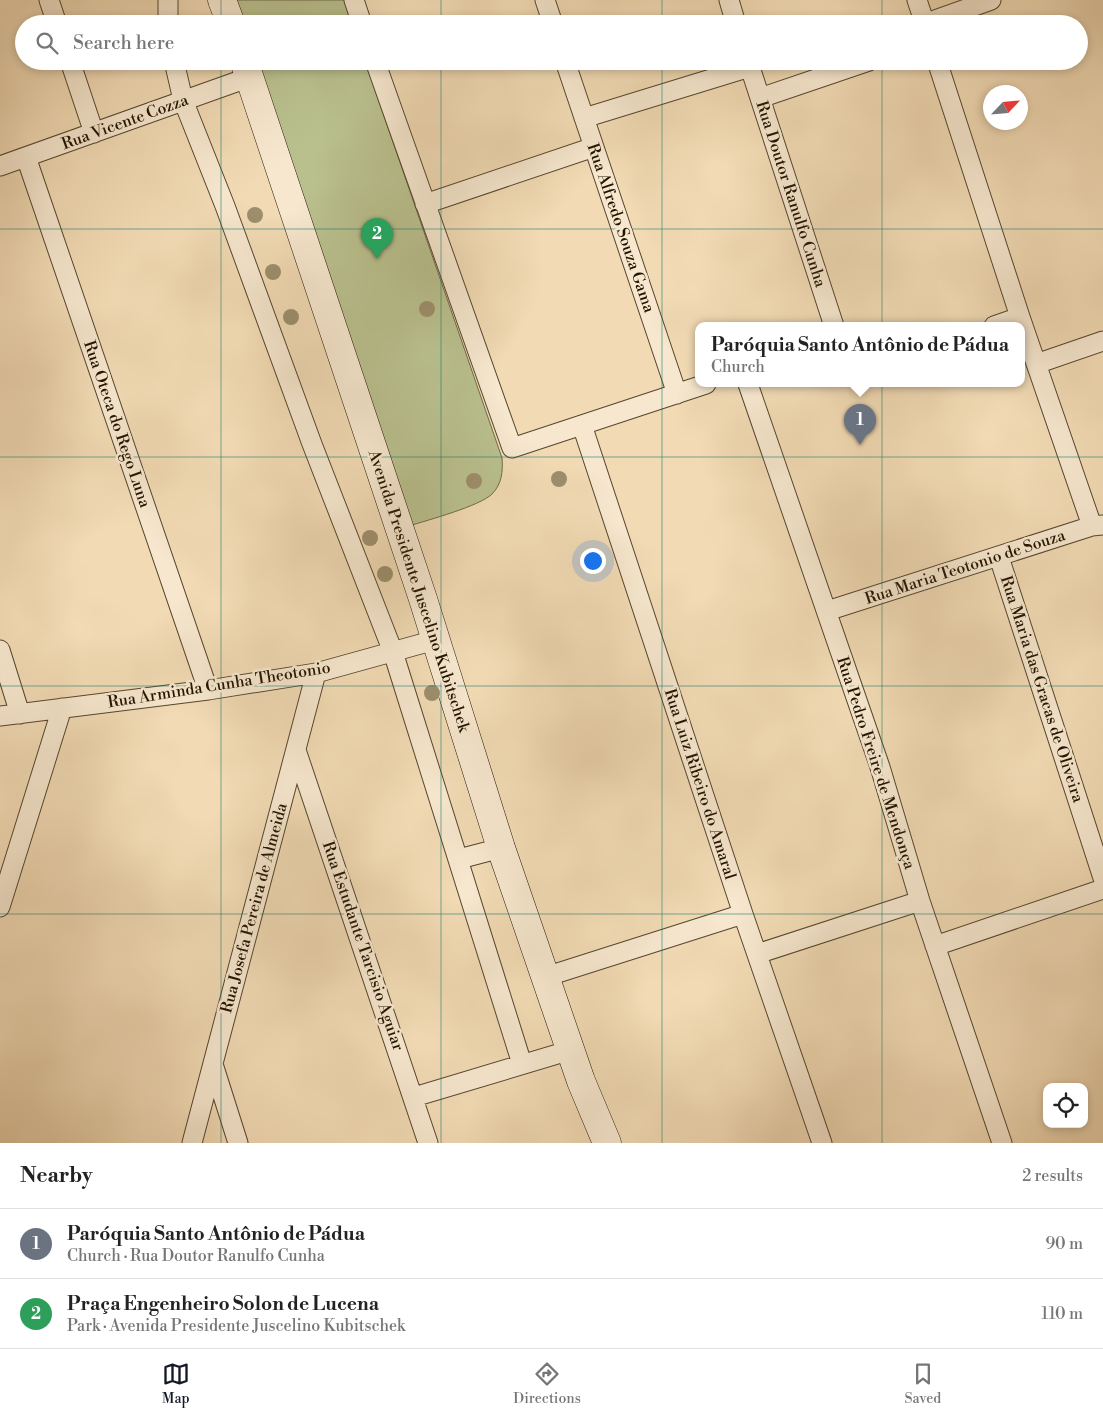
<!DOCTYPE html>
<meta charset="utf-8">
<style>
:root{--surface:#fff;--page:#f6f6f6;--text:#222;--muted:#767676;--line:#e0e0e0;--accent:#111827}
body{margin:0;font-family:"Libre Bodoni",serif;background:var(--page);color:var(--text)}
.controls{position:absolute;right:15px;bottom:15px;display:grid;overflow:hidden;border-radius:10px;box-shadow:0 2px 8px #0003}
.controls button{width:45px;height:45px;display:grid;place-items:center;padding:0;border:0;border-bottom:1px solid var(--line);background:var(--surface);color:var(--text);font:25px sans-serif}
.compass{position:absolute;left:983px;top:85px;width:45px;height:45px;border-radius:50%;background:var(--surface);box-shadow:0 2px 8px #0003;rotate:64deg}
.you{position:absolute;left:592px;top:560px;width:18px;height:18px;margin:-12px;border:4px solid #fff;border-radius:50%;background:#1a73e8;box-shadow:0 0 0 8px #1a73e833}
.badge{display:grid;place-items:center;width:32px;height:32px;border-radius:50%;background:var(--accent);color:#fff;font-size:16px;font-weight:700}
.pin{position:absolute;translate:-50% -41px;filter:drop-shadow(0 1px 2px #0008)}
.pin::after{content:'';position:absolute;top:26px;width:18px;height:15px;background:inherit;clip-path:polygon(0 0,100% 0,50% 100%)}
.popup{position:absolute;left:695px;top:322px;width:330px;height:65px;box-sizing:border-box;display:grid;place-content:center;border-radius:10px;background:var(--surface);filter:drop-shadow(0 1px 4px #0005);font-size:16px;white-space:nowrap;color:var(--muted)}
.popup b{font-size:19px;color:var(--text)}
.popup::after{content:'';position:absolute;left:50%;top:100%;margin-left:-10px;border:10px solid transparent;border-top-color:var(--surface)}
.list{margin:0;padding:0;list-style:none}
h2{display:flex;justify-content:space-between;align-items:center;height:65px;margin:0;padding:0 20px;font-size:21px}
h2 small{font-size:16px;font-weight:400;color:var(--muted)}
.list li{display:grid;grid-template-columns:32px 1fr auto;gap:15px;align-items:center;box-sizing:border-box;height:70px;padding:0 20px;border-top:1px solid var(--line)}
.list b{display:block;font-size:19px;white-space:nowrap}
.list p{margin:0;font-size:16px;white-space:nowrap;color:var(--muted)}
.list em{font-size:16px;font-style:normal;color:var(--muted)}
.icon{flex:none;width:28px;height:28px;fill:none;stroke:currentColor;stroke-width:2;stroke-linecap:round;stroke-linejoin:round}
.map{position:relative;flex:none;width:1103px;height:1143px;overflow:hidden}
.search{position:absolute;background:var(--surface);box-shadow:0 2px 8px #0003;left:15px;right:15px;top:15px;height:55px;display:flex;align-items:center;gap:12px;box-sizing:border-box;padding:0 18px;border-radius:28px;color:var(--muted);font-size:19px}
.sheet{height:205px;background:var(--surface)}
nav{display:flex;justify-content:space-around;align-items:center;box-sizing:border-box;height:70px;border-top:1px solid var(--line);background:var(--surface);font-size:14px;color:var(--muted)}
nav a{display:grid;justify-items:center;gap:2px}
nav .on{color:var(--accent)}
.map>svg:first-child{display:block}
</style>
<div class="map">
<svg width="1103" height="1143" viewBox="0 0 1103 1143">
<rect width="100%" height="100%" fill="#f1dab4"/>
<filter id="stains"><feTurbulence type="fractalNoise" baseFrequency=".004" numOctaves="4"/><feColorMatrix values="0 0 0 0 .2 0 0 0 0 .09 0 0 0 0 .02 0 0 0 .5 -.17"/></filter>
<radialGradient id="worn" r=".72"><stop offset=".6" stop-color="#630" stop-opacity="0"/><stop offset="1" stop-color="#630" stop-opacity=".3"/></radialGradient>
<path fill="#b9c08e" stroke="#6e6a48" d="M 236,0 L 344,0 L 352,24 L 243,24 Z
M 256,61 L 365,61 L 502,458 C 503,471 502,484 492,494 C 480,506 428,520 409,526 Z"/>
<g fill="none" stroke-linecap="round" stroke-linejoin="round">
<g stroke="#56462e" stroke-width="21">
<path id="street" d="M 49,0 L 57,24
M 168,0 L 168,24
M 354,0 L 362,24
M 545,0 L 553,24
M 729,0 L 736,24
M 917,0 L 925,24
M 924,24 L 991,0
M 70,61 L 94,133
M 174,61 L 183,100 L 225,206 L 312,444 L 393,652 L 522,1064
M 375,61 L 512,448 L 706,384
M 565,61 L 677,394
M 748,61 L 834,326
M 937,61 L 1020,317 L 1092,526
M 760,98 L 869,61
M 584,118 L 750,67
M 26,157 L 208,690
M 0,166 L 250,77
M 425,204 L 594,147
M 994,326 L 1020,317
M 1036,364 L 1103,341
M 748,384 L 880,767 L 920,901 L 1002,1143
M 582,425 L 743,914 L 822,1143
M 999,557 L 1103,878
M 827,611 L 1092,526 L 1103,525
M 0,650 L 20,714
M 0,716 L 208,690 L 316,673 L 435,640
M 296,750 L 428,1143
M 459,859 L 501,848
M 0,907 L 62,708
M 935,946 L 1103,889
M 757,954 L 920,901
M 545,977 L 743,914
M 213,1064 L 238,1143
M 414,1097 L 571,1050
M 192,1143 L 316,673"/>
</g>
<g stroke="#231401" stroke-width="29">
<path id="secondary" d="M 222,0 L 231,24
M 244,61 L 423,599 L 501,848 L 581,1081 L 607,1143"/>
</g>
<use href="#street" stroke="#f6e7ce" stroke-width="19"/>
<use href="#secondary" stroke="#f6e7ce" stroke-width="28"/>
</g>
<g fill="#9d8e6c">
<circle cx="255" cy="215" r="8"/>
<circle cx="273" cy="272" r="8"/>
<circle cx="427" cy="309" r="8"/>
<circle cx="291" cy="317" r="8"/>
<circle cx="559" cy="479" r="8"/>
<circle cx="474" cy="481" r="8"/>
<circle cx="370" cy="538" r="8"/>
<circle cx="385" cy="574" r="8"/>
<circle cx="432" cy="693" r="8"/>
</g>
<path fill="none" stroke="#0f766e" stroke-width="1" stroke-opacity="0.55" d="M 221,0 L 221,24M 441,0 L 441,24M 662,0 L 662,24M 882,0 L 882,24M 221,61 L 221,1143M 441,61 L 441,1143M 662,61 L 662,1143M 882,61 L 882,1143M 0,229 L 1103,229M 0,457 L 1103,457M 0,686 L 1103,686M 0,914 L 1103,914"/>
<g text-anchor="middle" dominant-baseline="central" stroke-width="5" stroke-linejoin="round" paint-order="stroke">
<g font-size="16" fill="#231401" stroke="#f6e7ce">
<text transform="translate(125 122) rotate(-20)">Rua Vicente Cozza</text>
<text transform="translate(791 194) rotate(72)">Rua Doutor Ranulfo Cunha</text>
<text transform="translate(621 228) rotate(71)">Rua Alfredo Souza Gama</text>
<text transform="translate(117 424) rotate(71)">Rua Oteca do Rego Luna</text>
<text transform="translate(965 567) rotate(-18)">Rua Maria Teotonio de Souza</text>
<text transform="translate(419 591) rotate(72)">Avenida Presidente Juscelino Kubitschek</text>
<text transform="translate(219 685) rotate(-9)">Rua Arminda Cunha Theotonio</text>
<text transform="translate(1042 689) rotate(72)">Rua Maria das Gracas de Oliveira</text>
<text transform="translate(876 763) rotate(72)">Rua Pedro Freire de Mendonça</text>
<text transform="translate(700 784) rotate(72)">Rua Luiz Ribeiro do Amaral</text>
<text transform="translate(254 908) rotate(-75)">Rua Josefa Pereira de Almeida</text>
<text transform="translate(363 946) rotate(71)">Rua Estudante Tarcisio Aguiar</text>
</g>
</g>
<rect width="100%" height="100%" filter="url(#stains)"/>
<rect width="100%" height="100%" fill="url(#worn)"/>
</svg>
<div class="controls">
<button><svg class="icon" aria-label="locate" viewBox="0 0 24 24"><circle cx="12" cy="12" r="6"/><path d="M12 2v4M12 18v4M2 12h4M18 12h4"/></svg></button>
</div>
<svg class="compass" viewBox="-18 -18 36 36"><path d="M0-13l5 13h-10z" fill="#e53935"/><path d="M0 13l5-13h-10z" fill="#767676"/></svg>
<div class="you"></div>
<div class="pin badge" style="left:860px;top:445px;background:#6b7280">1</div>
<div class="popup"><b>Paróquia Santo Antônio de Pádua</b>Church</div>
<div class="pin badge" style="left:377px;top:259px;background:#2e9e5b">2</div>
<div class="search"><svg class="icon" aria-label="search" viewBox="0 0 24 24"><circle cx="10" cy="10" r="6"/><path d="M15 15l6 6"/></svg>Search here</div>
</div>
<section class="sheet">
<h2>Nearby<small>2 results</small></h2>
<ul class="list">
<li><span class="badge" style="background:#6b7280">1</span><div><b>Paróquia Santo Antônio de Pádua</b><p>Church · Rua Doutor Ranulfo Cunha</p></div><em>90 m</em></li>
<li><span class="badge" style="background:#2e9e5b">2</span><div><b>Praça Engenheiro Solon de Lucena</b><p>Park · Avenida Presidente Juscelino Kubitschek</p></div><em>110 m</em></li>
</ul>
</section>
<nav>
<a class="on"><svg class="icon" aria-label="map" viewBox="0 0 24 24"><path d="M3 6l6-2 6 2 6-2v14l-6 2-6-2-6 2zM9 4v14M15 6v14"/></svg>Map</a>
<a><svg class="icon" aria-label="directions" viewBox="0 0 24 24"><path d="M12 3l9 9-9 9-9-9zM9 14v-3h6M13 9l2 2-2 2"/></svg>Directions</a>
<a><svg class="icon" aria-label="saved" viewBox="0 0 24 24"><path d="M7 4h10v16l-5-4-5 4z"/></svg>Saved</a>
</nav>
